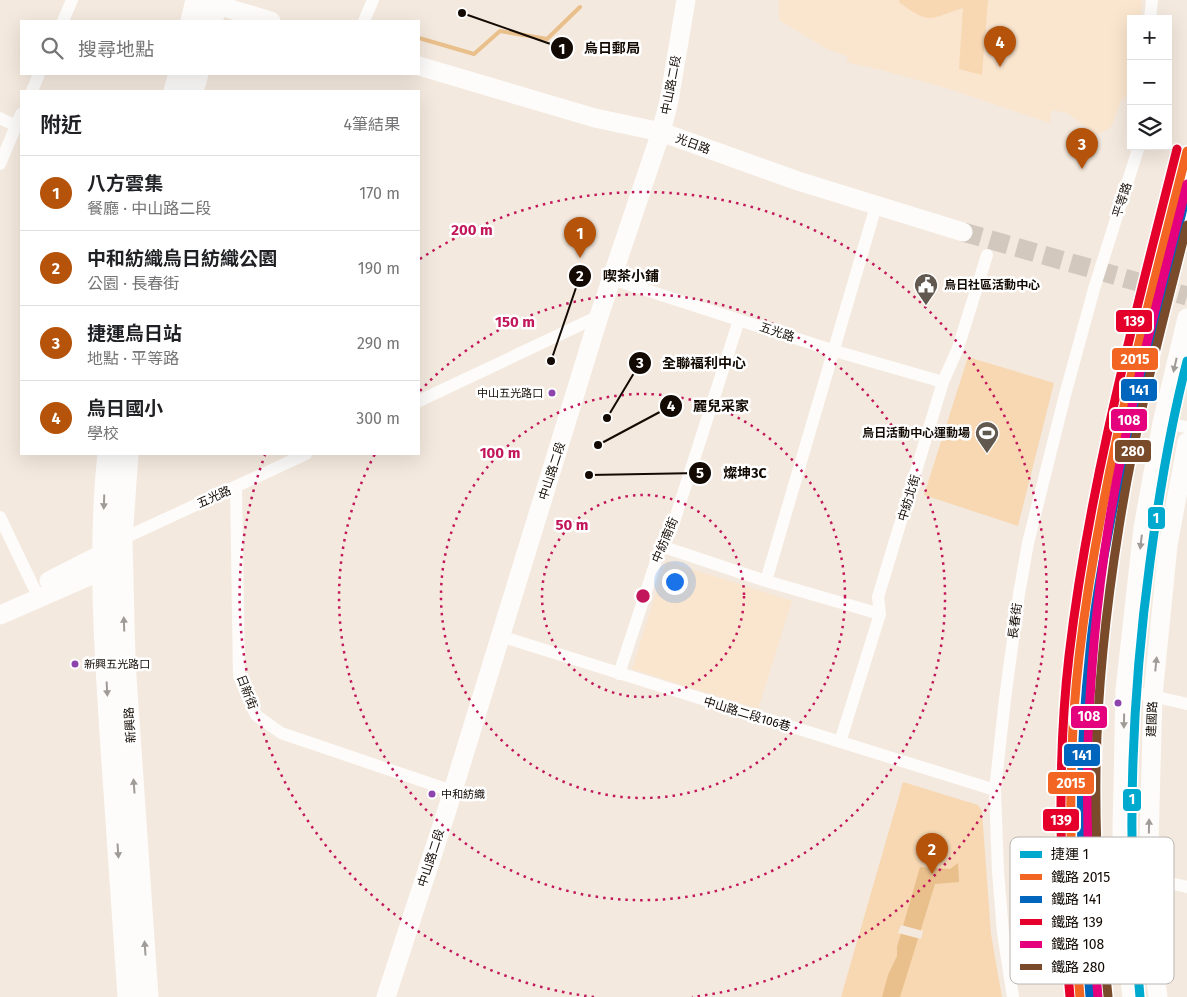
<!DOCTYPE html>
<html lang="zh-TW">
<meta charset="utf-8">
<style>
:root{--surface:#fff;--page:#f2f2f2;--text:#202124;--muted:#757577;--line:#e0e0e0;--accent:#b45309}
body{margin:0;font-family:"Fira Sans","Noto Sans TC",sans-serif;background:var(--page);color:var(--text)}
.controls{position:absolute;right:15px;top:15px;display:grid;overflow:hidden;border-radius:0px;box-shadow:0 5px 20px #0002}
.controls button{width:45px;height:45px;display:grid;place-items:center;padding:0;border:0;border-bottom:1px solid var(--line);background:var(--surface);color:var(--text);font:25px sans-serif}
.you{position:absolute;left:674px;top:581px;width:18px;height:18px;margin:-12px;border:4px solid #fff;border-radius:50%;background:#1a73e8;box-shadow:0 0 0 8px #1a73e833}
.badge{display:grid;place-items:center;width:32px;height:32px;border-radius:50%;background:var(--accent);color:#fff;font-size:16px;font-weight:700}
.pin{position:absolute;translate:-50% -41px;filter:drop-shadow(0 1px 2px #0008)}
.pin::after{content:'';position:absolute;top:26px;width:18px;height:15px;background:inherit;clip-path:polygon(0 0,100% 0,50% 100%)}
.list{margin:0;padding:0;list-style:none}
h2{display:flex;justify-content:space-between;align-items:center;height:65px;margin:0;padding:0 20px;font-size:21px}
h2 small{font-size:16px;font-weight:400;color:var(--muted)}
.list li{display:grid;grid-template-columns:32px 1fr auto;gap:15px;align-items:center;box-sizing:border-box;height:75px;padding:0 20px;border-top:1px solid var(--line)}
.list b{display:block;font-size:19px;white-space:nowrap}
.list p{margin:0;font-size:16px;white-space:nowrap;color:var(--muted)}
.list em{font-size:16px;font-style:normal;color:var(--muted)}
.icon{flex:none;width:28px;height:28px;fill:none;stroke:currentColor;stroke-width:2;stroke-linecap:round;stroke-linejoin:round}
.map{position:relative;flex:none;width:1187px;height:997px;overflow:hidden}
.search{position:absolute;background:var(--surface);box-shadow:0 5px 20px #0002;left:20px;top:20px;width:400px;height:55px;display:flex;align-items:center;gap:12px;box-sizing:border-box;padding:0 18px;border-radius:0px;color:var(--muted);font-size:19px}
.panel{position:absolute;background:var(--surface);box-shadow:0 5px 20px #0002;left:20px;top:90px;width:400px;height:365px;border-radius:0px}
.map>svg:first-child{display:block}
</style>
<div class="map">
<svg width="1187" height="997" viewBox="0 0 1187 997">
<rect width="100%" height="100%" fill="#f4e9de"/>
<path fill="#fae5ce" d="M 779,0 L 1142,0 L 1140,19 L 1131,19 L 1131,92 L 1121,101 L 1111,127 L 1097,135 L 1067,113 L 1052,110 L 1050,123 L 949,89 L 878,69 L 853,64 L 847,62 L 847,56 L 827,49 L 779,20 Z
M 666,561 L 792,601 L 758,709 L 632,669 Z"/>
<path fill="#f7d8b3" d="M 899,0 L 988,0 L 982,75 L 959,69 L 963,8 C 930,18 931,26 900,3 Z
M 968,357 L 1054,383 L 1018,526 L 924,495 Z
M 903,782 L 978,805 L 982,811 L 991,934 L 1002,997 L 841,997 Z"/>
<path fill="#e9bf8b" d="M 958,863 L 959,882 L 935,884 L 900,997 L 882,997 L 888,975 L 897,956 L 897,947 L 920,867 L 950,869 Z"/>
<path fill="#f4e9de" d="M 901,925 L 923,931 L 921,939 L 898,933 Z"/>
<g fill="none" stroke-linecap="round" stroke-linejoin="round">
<path stroke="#e9bf8b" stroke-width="4" d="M 419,38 L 474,54 L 500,31 L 547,39 L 580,7"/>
<path stroke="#d2c8bd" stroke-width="19" stroke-dasharray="19 9" stroke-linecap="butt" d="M 963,232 L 1187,296"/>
<path stroke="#fdfcfa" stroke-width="12" d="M 1150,19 L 1152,0
M 63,21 L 72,0
M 364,21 L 373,0
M 32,91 L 39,74
M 0,118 L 16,126
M 0,164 L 21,114
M 612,279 L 835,351 L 943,382
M 419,401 L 599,316
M 1162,423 L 1187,427
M 236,487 L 239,676 L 256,715 L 281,733 L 452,791
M 0,517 L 34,588
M 122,539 L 306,454
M 661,546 L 766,581 L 880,614
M 766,581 L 876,206
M 500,636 L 995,790
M 619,674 L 661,546 L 671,531 L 739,320
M 1125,690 L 1187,704
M 840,742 L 880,614 L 878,597 L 943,382 L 958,348 L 987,255
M 1148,878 L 1187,887
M 1013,997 L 1003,933 L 998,871 L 995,790 L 1005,699 L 1019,594 L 1028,543 L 1065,395 L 1094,289 L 1139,146"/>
<path stroke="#fdfcfa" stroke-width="19" d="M 203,1 L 271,21
M 419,66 L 595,118 L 661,132 L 798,181 L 963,232
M 49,581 L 102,554 L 112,546
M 0,615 L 103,570 L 110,558
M 386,997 L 447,810 L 599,316 L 661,132 L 669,101 L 686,0
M 1132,997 L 1128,964 L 1123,873 L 1122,832 L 1125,690 L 1143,528 L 1162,423 L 1187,318
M 1158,997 L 1154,963 L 1148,878 L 1153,695 L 1168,545 L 1187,442"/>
<path stroke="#fdfcfa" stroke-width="21" d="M 191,21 L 196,0
M 212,21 L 218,0
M 174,91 L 179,74
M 193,91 L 198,74
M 108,454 C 98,546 104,640 110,733 C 116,821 122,909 128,997
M 128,454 L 122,539 L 125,662 L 148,997"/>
<g stroke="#fff" stroke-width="12">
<path id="rail-1" d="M 1080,997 C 1070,884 1066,770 1079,657 C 1099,486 1145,318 1187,151"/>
</g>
<g stroke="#fff" stroke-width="12">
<path id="rail-2" d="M 1090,996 C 1080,884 1077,773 1089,661 C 1093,613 1102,566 1111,519 C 1132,409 1160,301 1187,192"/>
</g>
<g stroke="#fff" stroke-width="12">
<path id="rail-3" d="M 1070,997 C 1060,884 1056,769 1069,656 C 1089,484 1135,316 1177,149"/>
</g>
<g stroke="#fff" stroke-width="12">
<path id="rail-4" d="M 1098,997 C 1082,836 1083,682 1109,523 C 1128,408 1159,296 1187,184"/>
</g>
<g stroke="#fff" stroke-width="12">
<path id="rail-5" d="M 1108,996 C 1100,922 1095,847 1096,773 C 1097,690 1106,608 1119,527 C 1135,425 1162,325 1187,225"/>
</g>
<use href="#rail-1" stroke="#f26522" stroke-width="9"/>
<use href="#rail-2" stroke="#0065bd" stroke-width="9"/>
<use href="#rail-3" stroke="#e4002b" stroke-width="9"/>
<use href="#rail-4" stroke="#e5007d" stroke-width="9"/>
<use href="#rail-5" stroke="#7a4b2a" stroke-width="9"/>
<g stroke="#fff" stroke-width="12">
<path id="metro-1" d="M 1140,997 C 1126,850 1130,709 1150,562 C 1159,494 1170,427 1187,361"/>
</g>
<use href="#metro-1" stroke="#00a9ce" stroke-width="9"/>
</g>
<defs><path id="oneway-solid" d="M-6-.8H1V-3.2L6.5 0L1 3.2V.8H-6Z" transform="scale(1.25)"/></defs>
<g fill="#9f9b97">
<use href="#oneway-solid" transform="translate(1175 365) rotate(103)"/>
<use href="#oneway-solid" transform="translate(104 502) rotate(92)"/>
<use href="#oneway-solid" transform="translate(1141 542) rotate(97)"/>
<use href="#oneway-solid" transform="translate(124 624) rotate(-92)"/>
<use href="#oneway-solid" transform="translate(1156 664) rotate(-84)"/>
<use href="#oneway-solid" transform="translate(107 689) rotate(87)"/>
<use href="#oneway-solid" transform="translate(1124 721) rotate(91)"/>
<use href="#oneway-solid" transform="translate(134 786) rotate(-94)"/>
<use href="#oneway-solid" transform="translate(1149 826) rotate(-89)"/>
<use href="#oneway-solid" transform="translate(118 851) rotate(86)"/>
<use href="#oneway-solid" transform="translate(145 948) rotate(-94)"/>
</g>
<g fill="none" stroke="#c2185b" stroke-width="2.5" stroke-dasharray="2.5 5">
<circle cx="643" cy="596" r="101"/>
<circle cx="643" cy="596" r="202"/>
<path d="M420 391A303 303 0 1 1 375 454"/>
<path d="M594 997A404 404 0 0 1 265 455M420 259A404 404 0 1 1 692 997"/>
</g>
<defs>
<g id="civic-pin" transform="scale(1.25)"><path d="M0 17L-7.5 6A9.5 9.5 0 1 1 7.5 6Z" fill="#615850" stroke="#fff"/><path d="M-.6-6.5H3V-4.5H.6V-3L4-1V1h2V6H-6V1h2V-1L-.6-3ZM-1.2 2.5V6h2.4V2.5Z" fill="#fff"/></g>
<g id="stadium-pin" transform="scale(1.25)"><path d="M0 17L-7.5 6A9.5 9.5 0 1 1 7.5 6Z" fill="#615850" stroke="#fff"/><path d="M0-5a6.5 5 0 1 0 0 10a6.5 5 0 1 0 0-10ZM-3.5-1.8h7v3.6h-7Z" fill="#fff"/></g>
</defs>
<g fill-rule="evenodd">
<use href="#civic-pin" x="926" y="285"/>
<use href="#stadium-pin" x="987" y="433"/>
</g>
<g fill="#8e44ad" stroke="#fff" stroke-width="2">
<circle cx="552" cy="393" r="4.5"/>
<circle cx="75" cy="664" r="4.5"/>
<circle cx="1118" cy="703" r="4.5"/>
<circle cx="432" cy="794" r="4.5"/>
</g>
<g text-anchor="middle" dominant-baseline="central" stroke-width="5" stroke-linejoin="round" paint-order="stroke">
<g font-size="11" fill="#120a03" stroke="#fff" text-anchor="start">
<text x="543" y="393" text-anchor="end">中山五光路口</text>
<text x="84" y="664">新興五光路口</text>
<text x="441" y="794">中和紡織</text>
</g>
<g font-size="12" fill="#120a03" stroke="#fff">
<text transform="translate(671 85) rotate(-79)">中山路二段</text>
<text transform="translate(693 144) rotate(20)">光日路</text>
<text transform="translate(1122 200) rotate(-72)">平等路</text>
<text transform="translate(777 332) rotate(18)">五光路</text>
<text transform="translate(552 471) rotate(-72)">中山路二段</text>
<text transform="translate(214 497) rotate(-24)">五光路</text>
<text transform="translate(909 498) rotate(-73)">中紡北街</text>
<text transform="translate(665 540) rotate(-67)">中紡南街</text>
<text transform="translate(1015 621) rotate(-82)">長春街</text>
<text transform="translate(247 692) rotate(69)">日新街</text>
<text transform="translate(747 714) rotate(17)">中山路二段106巷</text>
<text transform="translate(1152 719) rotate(-88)">建國路</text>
<text transform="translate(130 725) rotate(-94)">新興路</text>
<text transform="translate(431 858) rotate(-72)">中山路二段</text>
</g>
<g font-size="12" font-weight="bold" fill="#120a03" stroke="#fff" text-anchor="start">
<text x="944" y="285">烏日社區活動中心</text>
<text x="970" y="433" text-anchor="end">烏日活動中心運動場</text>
</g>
</g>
<rect x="1010" y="837" width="164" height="147" rx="8" fill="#fff" stroke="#b8b6b3" stroke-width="1"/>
<rect x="1020" y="851" width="22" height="7" fill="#00a9ce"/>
<rect x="1020" y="874" width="22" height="6" fill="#f26522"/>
<rect x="1020" y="896" width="22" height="7" fill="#0065bd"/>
<rect x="1020" y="919" width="22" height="6" fill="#e4002b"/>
<rect x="1020" y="941" width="22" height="7" fill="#e5007d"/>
<rect x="1020" y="964" width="22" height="6" fill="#7a4b2a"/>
<g font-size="14" fill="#120a03">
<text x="1051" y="859">捷運 1</text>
<text x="1051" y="882">鐵路 2015</text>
<text x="1051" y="904">鐵路 141</text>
<text x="1051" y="927">鐵路 139</text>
<text x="1051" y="949">鐵路 108</text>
<text x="1051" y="972">鐵路 280</text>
</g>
<circle cx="643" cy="596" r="8" fill="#c2185b" stroke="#fff" stroke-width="2.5"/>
<g font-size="15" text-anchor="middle" font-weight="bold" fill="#c2185b" stroke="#fff" stroke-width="5" stroke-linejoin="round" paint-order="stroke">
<text x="472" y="235">200 m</text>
<text x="515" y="327">150 m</text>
<text x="500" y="458">100 m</text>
<text x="572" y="530">50 m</text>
</g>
<path fill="none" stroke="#120a03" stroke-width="2" d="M462 13L562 48M551 361L580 276M607 418L640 363M598 445L671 406M589 475L700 473"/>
<g fill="#120a03" stroke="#fff" stroke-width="2">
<circle cx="462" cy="13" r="5"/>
<circle cx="551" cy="361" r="5"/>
<circle cx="607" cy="418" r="5"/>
<circle cx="598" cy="445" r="5"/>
<circle cx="589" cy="475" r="5"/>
<circle cx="562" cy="48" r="12"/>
<circle cx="580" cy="276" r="12"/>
<circle cx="640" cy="363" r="12"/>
<circle cx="671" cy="406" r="12"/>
<circle cx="700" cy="473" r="12"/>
</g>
<g font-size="15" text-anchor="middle" font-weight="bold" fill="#fff">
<text x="562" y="54">1</text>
<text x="580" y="281">2</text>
<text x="640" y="368">3</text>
<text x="671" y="411">4</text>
<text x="700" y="478">5</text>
</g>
<g font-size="14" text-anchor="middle" font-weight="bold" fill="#120a03" stroke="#fff" stroke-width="5" stroke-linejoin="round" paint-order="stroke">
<text x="612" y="53">烏日郵局</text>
<text x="631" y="281">喫茶小鋪</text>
<text x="704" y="368">全聯福利中心</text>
<text x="721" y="411">麗兒采家</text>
<text x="745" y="478">燦坤3C</text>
</g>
<g stroke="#fff" stroke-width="2">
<rect x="1115" y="309" width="38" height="24" rx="5" fill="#e4002b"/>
<rect x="1111" y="347" width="48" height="24" rx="5" fill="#f26522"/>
<rect x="1120" y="378" width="38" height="24" rx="5" fill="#0065bd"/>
<rect x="1110" y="408" width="38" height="24" rx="5" fill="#e5007d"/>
<rect x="1114" y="439" width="38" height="24" rx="5" fill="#7a4b2a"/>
<rect x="1147" y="506" width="19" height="24" rx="5" fill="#00a9ce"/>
<rect x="1070" y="705" width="38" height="24" rx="5" fill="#e5007d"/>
<rect x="1063" y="743" width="38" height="24" rx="5" fill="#0065bd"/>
<rect x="1047" y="771" width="48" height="24" rx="5" fill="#f26522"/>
<rect x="1122" y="788" width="20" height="24" rx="5" fill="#00a9ce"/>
<rect x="1042" y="808" width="38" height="24" rx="5" fill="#e4002b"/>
</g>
<g font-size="14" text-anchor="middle" font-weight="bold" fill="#fff">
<text x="1134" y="326">139</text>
<text x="1135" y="364">2015</text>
<text x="1139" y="395">141</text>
<text x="1129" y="425">108</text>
<text x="1133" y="456">280</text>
<text x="1156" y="523">1</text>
<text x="1089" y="721">108</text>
<text x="1082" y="760">141</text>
<text x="1071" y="788">2015</text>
<text x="1132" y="804">1</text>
<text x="1061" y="825">139</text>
</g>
</svg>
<div class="controls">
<button>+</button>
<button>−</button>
<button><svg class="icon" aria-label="layers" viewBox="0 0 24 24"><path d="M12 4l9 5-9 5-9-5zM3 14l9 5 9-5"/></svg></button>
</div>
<div class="you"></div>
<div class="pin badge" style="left:580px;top:258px">1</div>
<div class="pin badge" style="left:932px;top:874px">2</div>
<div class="pin badge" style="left:1082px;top:169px">3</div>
<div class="pin badge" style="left:1000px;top:67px">4</div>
<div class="search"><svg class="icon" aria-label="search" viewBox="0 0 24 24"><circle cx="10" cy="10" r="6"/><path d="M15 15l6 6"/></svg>搜尋地點</div>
<section class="panel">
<h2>附近<small>4筆結果</small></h2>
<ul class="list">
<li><span class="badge">1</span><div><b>八方雲集</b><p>餐廳 · 中山路二段</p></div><em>170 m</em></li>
<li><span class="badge">2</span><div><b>中和紡織烏日紡織公園</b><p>公園 · 長春街</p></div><em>190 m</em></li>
<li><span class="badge">3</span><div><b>捷運烏日站</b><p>地點 · 平等路</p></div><em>290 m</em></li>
<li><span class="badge">4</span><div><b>烏日國小</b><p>學校</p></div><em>300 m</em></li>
</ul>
</section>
</div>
